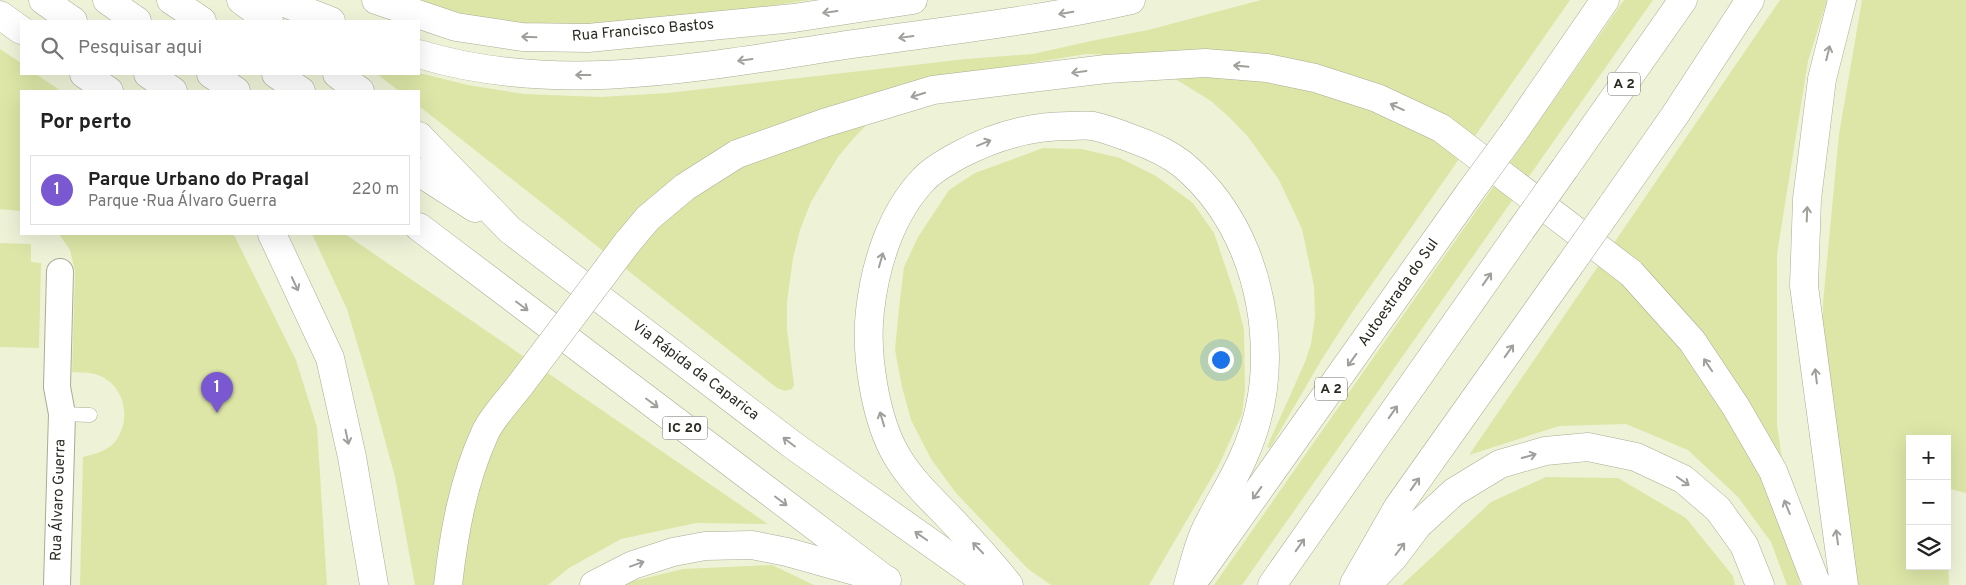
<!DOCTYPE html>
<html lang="pt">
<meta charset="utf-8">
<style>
:root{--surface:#fff;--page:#f2f2f2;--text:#222;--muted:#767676;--line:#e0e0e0;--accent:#7a58d1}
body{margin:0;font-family:Overpass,sans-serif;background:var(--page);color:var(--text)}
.controls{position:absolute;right:15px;bottom:15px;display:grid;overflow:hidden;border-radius:0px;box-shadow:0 5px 20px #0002}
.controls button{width:45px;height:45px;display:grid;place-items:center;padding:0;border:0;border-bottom:1px solid var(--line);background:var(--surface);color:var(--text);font:25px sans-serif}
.you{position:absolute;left:1220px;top:359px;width:18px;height:18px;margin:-12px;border:4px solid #fff;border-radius:50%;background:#1a73e8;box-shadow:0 0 0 8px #1a73e833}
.badge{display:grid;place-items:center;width:32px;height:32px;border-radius:50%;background:var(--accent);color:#fff;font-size:16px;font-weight:700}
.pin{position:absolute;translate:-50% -41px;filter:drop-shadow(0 1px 2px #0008)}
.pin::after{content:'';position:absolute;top:26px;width:18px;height:15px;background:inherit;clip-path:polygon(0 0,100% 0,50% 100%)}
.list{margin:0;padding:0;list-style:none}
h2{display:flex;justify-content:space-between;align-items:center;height:65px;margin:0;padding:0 20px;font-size:21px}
h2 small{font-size:16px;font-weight:400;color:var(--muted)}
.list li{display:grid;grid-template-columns:32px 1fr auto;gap:15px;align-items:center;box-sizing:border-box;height:70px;margin:0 10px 10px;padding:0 10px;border:1px solid var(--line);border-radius:0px}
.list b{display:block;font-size:19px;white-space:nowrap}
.list p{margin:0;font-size:16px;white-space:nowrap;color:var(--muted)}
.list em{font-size:16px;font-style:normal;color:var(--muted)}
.icon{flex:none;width:28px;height:28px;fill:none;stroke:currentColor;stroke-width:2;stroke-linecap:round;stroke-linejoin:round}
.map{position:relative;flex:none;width:1966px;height:585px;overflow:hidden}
.search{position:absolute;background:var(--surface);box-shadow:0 5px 20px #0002;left:20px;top:20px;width:400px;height:55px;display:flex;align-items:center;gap:12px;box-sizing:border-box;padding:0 18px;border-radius:0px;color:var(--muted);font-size:19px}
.panel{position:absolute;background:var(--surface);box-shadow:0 5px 20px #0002;left:20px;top:90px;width:400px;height:145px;border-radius:0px}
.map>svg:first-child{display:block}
</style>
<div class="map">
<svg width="1966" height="585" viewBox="0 0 1966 585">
<rect width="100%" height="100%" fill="#eef3d8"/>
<path fill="#dde6a7" d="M 415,0 L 810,0 C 680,19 542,45 415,0 Z
M 1261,0 L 1570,0 L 1351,314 L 1322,359 L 1270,448 L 1267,447 L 1305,362 L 1311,344 L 1315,316 L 1314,286 L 1302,229 L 1279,180 L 1249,138 L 1231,119 L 1211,101 L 1167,74 L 1114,55 L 1086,54 L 964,74 L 872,119 L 854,138 L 838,157 L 811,202 L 800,230 L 793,258 L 787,302 L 787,329 L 794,385 L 792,389 L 785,391 L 777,388 L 419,106 L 419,91 L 399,91 L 377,74 L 419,73 L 468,85 L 524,94 L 601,97 L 668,93 L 966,59 L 1033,54 L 1091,41 L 1148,30 Z
M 1624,0 L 1653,0 L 1242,585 L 1214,585 Z
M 1780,0 L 1827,0 L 1808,61 L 1777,254 L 1777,424 L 1800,585 L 1787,585 L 1771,542 L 1738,497 L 1688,450 L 1626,424 L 1559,426 L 1469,455 Z
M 1862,0 L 1966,0 L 1966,493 L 1947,488 L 1947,439 L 1910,439 L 1910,566 L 1947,566 L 1947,500 L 1949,585 L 1844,585 L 1823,428 L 1823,303 L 1839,134 Z
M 0,49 L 21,63 L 21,74 L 36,74 L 61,91 L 21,91 L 21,211 L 0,209 Z
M 1043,148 L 1082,149 L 1120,158 L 1156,176 L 1193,203 L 1214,233 L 1237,301 L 1244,330 L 1245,389 L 1242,414 L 1219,465 L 1149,585 L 1051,585 L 1028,569 L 956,493 L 931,459 L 911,420 L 902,387 L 895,350 L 899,308 L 904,267 L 918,237 L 949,190 L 975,173 Z
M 59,234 L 232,234 L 235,237 L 296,360 L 317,427 L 327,585 L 80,585 L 83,457 C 94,454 105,452 114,443 C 133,420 125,383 95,374 C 87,372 80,373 72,372 L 75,271 L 70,250 Z
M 312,234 L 345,234 L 768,524 L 696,523 L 621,539 L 569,568 L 548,585 L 415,585 L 395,477 L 374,400 L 347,309 Z
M 0,243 L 31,244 L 31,262 L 41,263 L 39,348 L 0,347 Z
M 1546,477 L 1618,478 L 1686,518 L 1733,576 L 1735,585 L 1402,585 L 1491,502 Z
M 772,565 L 814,585 L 624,585 L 629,582 L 683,569 Z"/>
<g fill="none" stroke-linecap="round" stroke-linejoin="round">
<g stroke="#a8ac94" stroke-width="15">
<path id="service" d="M 62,414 L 90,415"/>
</g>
<g stroke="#a8ac94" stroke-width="28">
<path id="minor" d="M 57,585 L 62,414 L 57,387 L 60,272"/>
</g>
<g stroke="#a8ac94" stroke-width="29">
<path id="tertiary" d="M 376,0 L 456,27 L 522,37 L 588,38 L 794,18 L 913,0"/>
</g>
<g stroke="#a8ac94" stroke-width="29">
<path id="trunk" d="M 43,0 L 73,21
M 107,0 L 137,21
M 171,0 L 202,21
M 241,0 L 269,21
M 148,74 L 173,91
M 211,74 L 236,91
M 276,74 L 301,91
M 337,74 L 360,91
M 419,136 L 510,230 L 794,446 L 990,585
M 419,172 L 475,208
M 419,227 L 886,580"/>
</g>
<g stroke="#a8ac94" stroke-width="29">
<path id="motorway" d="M 277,0 L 331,21
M 1842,0 L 1822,79 L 1807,199 L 1804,286 L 1844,585
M 0,15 L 21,30
M 419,54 C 562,98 715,64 860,43 C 950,30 1042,20 1131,0
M 84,74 L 109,91
M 1514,132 L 1605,0
M 1565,168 L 1683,0
M 1612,205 L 1675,115 L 1750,0
M 272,234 L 330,358 L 352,457 L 374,585
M 627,243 L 648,218 L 685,187 L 737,154 L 824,123 L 933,90 L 1106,69 L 1205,63 L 1267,68 L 1315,78 L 1377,98 L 1441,128 L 1631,273 L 1692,341 L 1736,407 L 1773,471 L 1817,585
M 1199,574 L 1470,192
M 1354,584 L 1398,507 L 1569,266
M 448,585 C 454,533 463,481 485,433 C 492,417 510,399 521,384
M 594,585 L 633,565 L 673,552 L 705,546 L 752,545 L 787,552 L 887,580
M 1009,585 C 989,560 967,536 945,513 C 928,496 910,478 898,458 C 875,421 865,353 870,311 C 875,265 891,213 924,179 C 933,169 947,162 959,155 C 993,137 1030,126 1069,126 C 1077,126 1085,125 1093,126 C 1107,129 1120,134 1133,139 C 1150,145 1168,153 1182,164 C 1239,211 1265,285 1265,358 C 1265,392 1257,427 1243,458 C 1232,483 1216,507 1204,533 C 1197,549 1193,568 1188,585
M 1272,585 L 1521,230
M 1367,585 L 1393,558 L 1418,525 L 1454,492 L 1500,464 L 1545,451 L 1588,447 L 1636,457 L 1683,479 L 1718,509 L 1744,545 L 1760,585"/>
</g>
<use href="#service" stroke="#fff" stroke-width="14"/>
<use href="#minor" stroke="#fff" stroke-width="26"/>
<use href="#tertiary" stroke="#fff" stroke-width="28"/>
<use href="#trunk" stroke="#fff" stroke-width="28"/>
<use href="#motorway" stroke="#fff" stroke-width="28"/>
<g stroke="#a8ac94" stroke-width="29" stroke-linecap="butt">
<path id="motorway-bridge" d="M 1470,192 L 1514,132
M 1521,230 L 1565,168
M 1569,266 L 1612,205
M 521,384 L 627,243"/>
</g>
<use href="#motorway-bridge" stroke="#fff" stroke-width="28"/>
</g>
<defs><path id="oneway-shaft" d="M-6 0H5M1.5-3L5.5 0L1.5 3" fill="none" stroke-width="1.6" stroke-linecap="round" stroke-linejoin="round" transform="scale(1.25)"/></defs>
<g stroke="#9fa09c">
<use href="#oneway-shaft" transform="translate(830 12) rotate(172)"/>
<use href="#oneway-shaft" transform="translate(1066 13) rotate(170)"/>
<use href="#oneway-shaft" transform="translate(529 37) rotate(-178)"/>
<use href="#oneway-shaft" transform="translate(906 37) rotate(172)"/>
<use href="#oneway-shaft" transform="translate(1828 53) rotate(-76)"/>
<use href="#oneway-shaft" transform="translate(745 60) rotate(172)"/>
<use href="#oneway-shaft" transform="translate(1241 66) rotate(-175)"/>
<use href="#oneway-shaft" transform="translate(1079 72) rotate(172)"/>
<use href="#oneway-shaft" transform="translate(583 75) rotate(180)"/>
<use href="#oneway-shaft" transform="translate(918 95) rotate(163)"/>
<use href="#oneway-shaft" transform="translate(1397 107) rotate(-155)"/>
<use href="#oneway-shaft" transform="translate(984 143) rotate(-22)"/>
<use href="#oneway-shaft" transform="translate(1807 214) rotate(-88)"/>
<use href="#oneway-shaft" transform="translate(881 260) rotate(-74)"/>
<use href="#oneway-shaft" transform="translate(1487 279) rotate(-55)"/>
<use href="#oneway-shaft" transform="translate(295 284) rotate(65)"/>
<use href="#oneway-shaft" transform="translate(522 306) rotate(37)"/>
<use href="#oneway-shaft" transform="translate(1509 351) rotate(-55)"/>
<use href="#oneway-shaft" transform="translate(1352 360) rotate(126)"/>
<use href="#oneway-shaft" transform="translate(1708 365) rotate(-124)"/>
<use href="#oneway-shaft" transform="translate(1816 376) rotate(-97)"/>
<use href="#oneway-shaft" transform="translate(652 403) rotate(37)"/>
<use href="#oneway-shaft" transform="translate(1393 412) rotate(-55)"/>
<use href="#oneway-shaft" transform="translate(882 419) rotate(-107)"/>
<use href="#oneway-shaft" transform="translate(347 437) rotate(78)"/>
<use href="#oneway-shaft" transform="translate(789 442) rotate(-143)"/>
<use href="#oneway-shaft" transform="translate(1529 456) rotate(-16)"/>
<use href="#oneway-shaft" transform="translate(1683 481) rotate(35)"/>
<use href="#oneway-shaft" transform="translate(1415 484) rotate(-55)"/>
<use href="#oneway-shaft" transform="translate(1257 493) rotate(126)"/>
<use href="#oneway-shaft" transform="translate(781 501) rotate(37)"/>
<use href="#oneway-shaft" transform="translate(1787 507) rotate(-112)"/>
<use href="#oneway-shaft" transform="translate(921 536) rotate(-145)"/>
<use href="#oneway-shaft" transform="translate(1837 537) rotate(-98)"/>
<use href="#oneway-shaft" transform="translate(1300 545) rotate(-55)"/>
<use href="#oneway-shaft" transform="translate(978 548) rotate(-134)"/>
<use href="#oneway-shaft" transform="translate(1400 549) rotate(-53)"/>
<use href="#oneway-shaft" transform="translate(637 564) rotate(-20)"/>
</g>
<g text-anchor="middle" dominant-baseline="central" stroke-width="4" stroke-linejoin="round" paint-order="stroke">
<g fill="#fff" stroke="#6a6b64" stroke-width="1">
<rect x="1608" y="72.5" width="32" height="23" rx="4"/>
<rect x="1315" y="377.5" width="32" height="23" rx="4"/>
<rect x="662.5" y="416.5" width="45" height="23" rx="4"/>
</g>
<g font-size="14" font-weight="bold" fill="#2a2c22">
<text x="1624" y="84">A 2</text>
<text x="1331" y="389">A 2</text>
<text x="685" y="428">IC 20</text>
</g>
<g font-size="15" fill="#2a2c22" stroke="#fff">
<text transform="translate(643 31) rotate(-5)">Rua Francisco Bastos</text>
<text transform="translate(1399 293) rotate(-55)">Autoestrada do Sul</text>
<text transform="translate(695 371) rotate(37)">Via Rápida da Caparica</text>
<text transform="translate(59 500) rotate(-88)">Rua Álvaro Guerra</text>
</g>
</g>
</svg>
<div class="controls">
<button>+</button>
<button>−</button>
<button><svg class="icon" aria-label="layers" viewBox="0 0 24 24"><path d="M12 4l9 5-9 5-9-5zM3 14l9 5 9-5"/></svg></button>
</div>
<div class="you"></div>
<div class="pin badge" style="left:217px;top:413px">1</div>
<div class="search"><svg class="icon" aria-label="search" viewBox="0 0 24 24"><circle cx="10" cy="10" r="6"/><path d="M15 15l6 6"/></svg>Pesquisar aqui</div>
<section class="panel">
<h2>Por perto<small></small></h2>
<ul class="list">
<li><span class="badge">1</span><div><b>Parque Urbano do Pragal</b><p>Parque · Rua Álvaro Guerra</p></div><em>220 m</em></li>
</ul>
</section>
</div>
